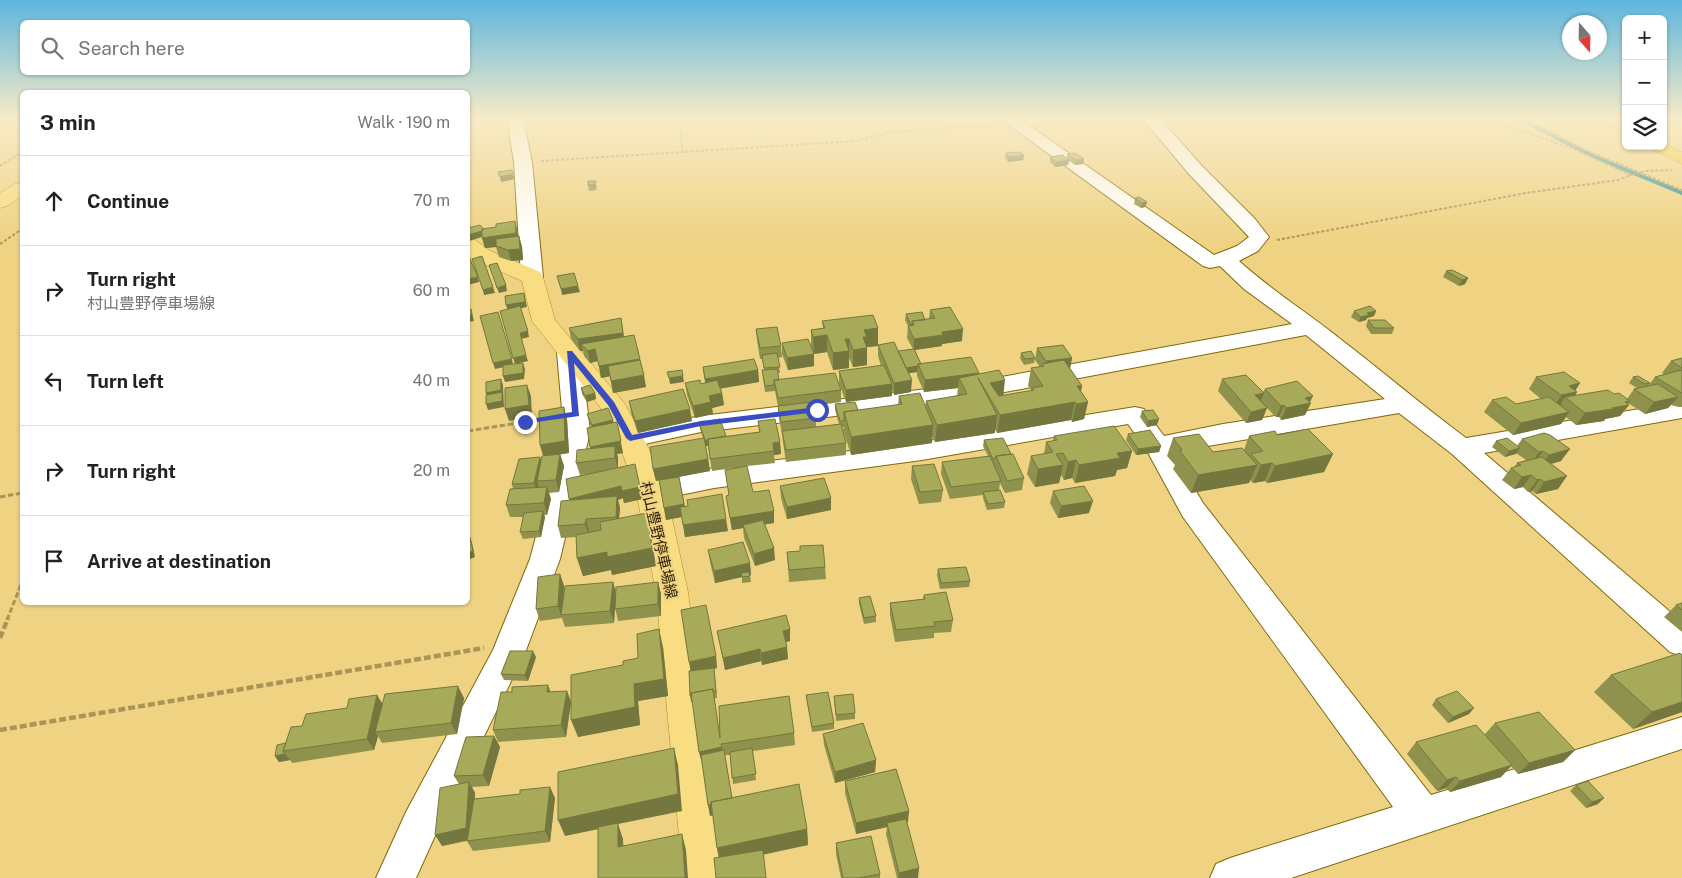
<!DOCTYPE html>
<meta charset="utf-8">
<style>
:root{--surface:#fff;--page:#f6f6f6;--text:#222;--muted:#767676;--line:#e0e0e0}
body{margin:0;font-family:"Public Sans","Noto Sans JP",sans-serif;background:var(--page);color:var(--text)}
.controls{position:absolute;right:15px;top:15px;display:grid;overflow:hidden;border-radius:8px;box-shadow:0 1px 4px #0004}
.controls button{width:45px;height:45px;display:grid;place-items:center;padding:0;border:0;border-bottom:1px solid var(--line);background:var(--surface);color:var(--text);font:25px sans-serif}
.compass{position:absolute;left:1562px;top:15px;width:45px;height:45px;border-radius:50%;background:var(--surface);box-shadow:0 1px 4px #0004;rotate:160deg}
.stop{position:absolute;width:15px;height:15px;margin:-11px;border:4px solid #3a4dc0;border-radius:50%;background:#fff}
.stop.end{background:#3a4dc0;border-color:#fff;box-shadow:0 1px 5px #0008}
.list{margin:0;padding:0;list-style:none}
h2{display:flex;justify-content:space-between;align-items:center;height:65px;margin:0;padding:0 20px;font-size:21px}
h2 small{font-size:16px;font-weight:400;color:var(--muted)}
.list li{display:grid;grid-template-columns:32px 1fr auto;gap:15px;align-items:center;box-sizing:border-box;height:90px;padding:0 20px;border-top:1px solid var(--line)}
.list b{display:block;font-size:19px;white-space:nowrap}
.list p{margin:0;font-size:16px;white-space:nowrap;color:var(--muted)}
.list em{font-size:16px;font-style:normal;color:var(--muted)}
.icon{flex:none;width:28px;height:28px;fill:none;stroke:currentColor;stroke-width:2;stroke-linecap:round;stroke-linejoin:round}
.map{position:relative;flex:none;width:1682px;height:878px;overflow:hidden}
.search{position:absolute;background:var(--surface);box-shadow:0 1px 4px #0004;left:20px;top:20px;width:450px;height:55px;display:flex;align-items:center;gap:12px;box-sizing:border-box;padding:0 18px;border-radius:8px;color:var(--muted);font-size:19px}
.panel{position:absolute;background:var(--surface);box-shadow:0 1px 4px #0004;left:20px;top:90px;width:450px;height:515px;border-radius:8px}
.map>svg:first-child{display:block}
</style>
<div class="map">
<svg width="1682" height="878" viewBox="0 0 1682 878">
<rect width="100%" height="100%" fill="#efd383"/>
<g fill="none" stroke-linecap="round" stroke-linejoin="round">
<path stroke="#2c8b92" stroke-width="4" d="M 1520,119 L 1595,157 L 1682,193"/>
<g stroke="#806608" stroke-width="2">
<path id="minor" d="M 507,119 L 523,119 L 532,162 L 543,277 L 539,281 L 532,283 L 525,281 L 521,277 L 514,162 Z
M 1001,119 L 1020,119 L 1214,255 L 1237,246 L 1249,237 L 1189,174 L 1143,119 L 1160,119 L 1202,166 L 1255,219 L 1269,237 L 1258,251 L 1239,261 C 1270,289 1306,312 1339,338 C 1382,371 1423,406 1466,438 L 1682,402 L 1682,418 L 1484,453 L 1682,622 L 1682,656 L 1670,652 L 1452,454 L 1399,413 L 1173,452 L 1203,503 L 1431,795 L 1682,717 L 1682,749 L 1291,878 L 1210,878 L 1216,864 L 1230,858 L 1393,807 L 1183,517 L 1146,449 L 1128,424 L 922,460 L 714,488 L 651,501 L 641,498 L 637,491 L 641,484 L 714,468 L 922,442 L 1135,407 L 1144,409 L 1164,436 L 1223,424 L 1385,399 L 1306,335 L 952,402 L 701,432 L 630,447 L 621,444 L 617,438 L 621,432 L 701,416 L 952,386 L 1292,324 L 1244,289 L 1220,266 L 1210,268 L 1203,266 Z
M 569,346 L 577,348 L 581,353 L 590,432 L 560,559 L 525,653 L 434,838 L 416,878 L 376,878 L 406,812 L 493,650 L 530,559 L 564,432 L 557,353 L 561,348 Z"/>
</g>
<g stroke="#ad8c1f" stroke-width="1">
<path id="major" d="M 22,182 L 22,196 L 7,206 L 0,208 L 0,193 L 15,184 Z
M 468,237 C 478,239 482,247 491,251 L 540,272 L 543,277 L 555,320 L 625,404 L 649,449 L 666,491 L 688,592 L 725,878 L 683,878 L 656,592 L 636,491 L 621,449 L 600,407 L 532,321 L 522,281 L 468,257 Z"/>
</g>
<g stroke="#ad8c1f" stroke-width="1">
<path id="highway" d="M 1601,119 L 1622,119 L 1626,122 L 1626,134 L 1620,133 Z
M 1663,142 L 1682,152 L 1682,164 L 1653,150 L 1650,146 L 1663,146 Z"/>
</g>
<path stroke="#ab9556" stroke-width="2" stroke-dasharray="3 2" stroke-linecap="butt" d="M 679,119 L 683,153
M 1526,119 L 1583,149 L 1682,190
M 0,120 L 2,119
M 541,161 L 856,141 L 892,132 L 995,125
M 0,166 L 22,152
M 1631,175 L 1646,171 L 1672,170
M 1277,240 L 1526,193 L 1618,180 L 1631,175 L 1574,149 L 1487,119
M 0,244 L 22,229"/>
<path stroke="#ab9556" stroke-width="3" stroke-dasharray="5.5 2.5" stroke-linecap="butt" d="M 468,431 L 543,419
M 0,497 L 22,493
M 7,620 L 22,582"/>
<path stroke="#ab9556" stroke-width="4.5" stroke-dasharray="7 3" stroke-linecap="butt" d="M 0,638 L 8,618
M 0,730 L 484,648"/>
<use href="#minor" fill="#fff" fill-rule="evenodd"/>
<use href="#major" fill="#f8dd82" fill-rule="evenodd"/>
<use href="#highway" fill="#f4c72f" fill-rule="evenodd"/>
</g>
<path fill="#8f924d" d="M 1006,153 L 1024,155 L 1023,160 L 1008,162 L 1005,158 Z
M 1067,154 L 1083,164 L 1075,165 L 1069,161 L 1068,165 L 1055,167 L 1050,162 L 1050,157 L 1067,158 Z
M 588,181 L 597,186 L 596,190 L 589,191 L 588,185 Z
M 1135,198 L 1147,202 L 1145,207 L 1141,208 L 1134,204 Z
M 515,221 L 518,236 L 519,236 L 522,247 L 523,260 L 511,261 L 499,257 L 496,247 L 485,248 L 482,237 L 469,241 L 468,238 L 468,228 L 484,229 L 496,227 Z
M 1446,271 L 1468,278 L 1465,284 L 1459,286 L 1443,277 Z
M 930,310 L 962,341 L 942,344 L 942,346 L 915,350 L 921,364 L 979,373 L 979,374 L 1003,396 L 1032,391 L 1028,386 L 1031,368 L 1040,367 L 1035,360 L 1037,348 L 1072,358 L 1070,368 L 1082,386 L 1081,391 L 1088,402 L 1084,419 L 1072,422 L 1071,420 L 997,433 L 995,429 L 995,433 L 935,442 L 932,436 L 932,443 L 851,455 L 843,430 L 844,427 L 842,427 L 846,443 L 846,455 L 786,462 L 783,443 L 782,434 L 779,418 L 778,406 L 775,391 L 765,392 L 762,370 L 764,370 L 762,359 L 760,359 L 757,340 L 756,329 L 781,346 L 782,357 L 778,358 L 780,373 L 778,373 L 779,380 L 841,390 L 841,402 L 813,406 L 816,418 L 816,427 L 839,424 L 835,410 L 835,404 L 858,410 L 898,405 L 899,396 L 925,406 L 926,401 L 957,396 L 958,388 L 924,392 L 917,376 L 917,372 L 908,373 L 911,392 L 894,395 L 892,390 L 892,396 L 846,402 L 839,383 L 839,371 L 881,366 L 878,356 L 878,345 L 898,351 L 913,349 L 907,338 L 908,326 L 905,320 L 906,314 L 925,320 L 929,319 Z
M 1354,311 L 1376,311 L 1374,316 L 1367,318 L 1366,320 L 1359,322 L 1351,317 Z
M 621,318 L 624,337 L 634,335 L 646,387 L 613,393 L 610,376 L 601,378 L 598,361 L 590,363 L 584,356 L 583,351 L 580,351 L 571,339 L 569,328 Z
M 1368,320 L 1394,328 L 1392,334 L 1371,334 L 1366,326 Z
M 822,321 L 878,328 L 878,346 L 867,347 L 867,365 L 853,367 L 849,358 L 849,368 L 833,370 L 827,352 L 814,354 L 811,347 L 811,330 L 823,328 Z
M 782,343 L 814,366 L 788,370 L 782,354 Z
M 1021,353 L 1035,358 L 1034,363 L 1024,365 L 1020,358 Z
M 1682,358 L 1682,407 L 1679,407 L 1671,405 L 1668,408 L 1645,414 L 1628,403 L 1628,404 L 1629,405 L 1620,416 L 1605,419 L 1604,421 L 1576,425 L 1566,417 L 1561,424 L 1513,435 L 1484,412 L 1492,400 L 1516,404 L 1541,399 L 1529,389 L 1536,377 L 1580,383 L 1575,390 L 1577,392 L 1575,396 L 1614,394 L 1627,399 L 1634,389 L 1637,388 L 1629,383 L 1633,377 L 1650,383 L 1648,386 L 1655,377 L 1664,374 L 1662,373 L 1671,361 Z
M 703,367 L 758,370 L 759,382 L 720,388 L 722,393 L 724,405 L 712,408 L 713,414 L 695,418 L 687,395 L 685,383 L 701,384 L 705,383 Z
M 1222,379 L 1263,392 L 1265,389 L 1310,403 L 1305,415 L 1281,420 L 1279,417 L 1276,417 L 1267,408 L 1262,420 L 1246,423 L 1218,391 Z
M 581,388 L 595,393 L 596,399 L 587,402 L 582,394 Z
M 629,401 L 692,421 L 638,433 L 631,413 Z
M 1142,411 L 1157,425 L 1147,427 L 1140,417 Z
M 587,414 L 614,423 L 623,453 L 617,454 L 618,458 L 618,468 L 643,499 L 624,503 L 623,498 L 618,500 L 620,508 L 619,518 L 650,531 L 656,566 L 612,575 L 611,570 L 583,576 L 577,558 L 576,537 L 561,538 L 558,526 L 569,500 L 588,474 L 580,475 L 576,463 L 590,449 L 591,427 Z
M 567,419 L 569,453 L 560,454 L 564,466 L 559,492 L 549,493 L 551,499 L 547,515 L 544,515 L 545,517 L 541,537 L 523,539 L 520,532 L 524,517 L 510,517 L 506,505 L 513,489 L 512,484 L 541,461 L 543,456 L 540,445 Z
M 758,421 L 780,442 L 781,454 L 774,455 L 775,463 L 747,466 L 753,492 L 774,523 L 765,524 L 775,560 L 755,566 L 744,538 L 743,528 L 732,530 L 726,496 L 729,495 L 725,470 L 734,468 L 712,471 L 708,446 L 706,446 L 710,471 L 679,477 L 685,506 L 728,531 L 685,537 L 682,517 L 666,520 L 659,480 L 656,481 L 653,469 L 703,438 L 700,429 L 699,423 L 726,436 L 759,432 Z
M 1128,434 L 1161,446 L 1159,452 L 1136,455 L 1126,440 Z
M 1277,435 L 1333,454 L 1324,472 L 1267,483 L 1265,481 L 1253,483 L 1250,480 L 1249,483 L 1191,493 L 1173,469 L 1175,465 L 1167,456 L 1173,438 L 1213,452 L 1244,450 L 1249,436 Z
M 1054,436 L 1132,451 L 1127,468 L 1117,470 L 1115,476 L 1075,483 L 1072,478 L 1064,480 L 1061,475 L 1059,483 L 1035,487 L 1027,474 L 1031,456 L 1044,454 L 1046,442 L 1053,441 Z
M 1522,439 L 1561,461 L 1551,464 L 1558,489 L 1536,494 L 1532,491 L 1528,492 L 1523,487 L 1514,489 L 1502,480 L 1511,468 L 1514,467 L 1517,463 L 1526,460 L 1516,453 L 1505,457 L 1492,447 L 1496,441 L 1517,446 Z
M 984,440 L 1011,454 L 1024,478 L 1022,490 L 1005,493 L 1000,483 L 999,490 L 1005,502 L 1004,508 L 987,510 L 983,498 L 983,495 L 950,499 L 941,474 L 942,462 L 988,456 L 983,446 Z
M 912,466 L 943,490 L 941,502 L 919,504 L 911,479 Z
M 780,486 L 831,498 L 831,510 L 787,519 L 781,498 Z
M 1053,491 L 1089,513 L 1058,518 L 1050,503 Z
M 708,550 L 750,563 L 751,575 L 750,575 L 751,582 L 742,583 L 742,577 L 715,583 L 710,562 Z
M 787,552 L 825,567 L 826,579 L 789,582 Z
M 938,569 L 970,581 L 969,587 L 940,589 L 937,575 Z
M 560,574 L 564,586 L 564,594 L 613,582 L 616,591 L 658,582 L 661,594 L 661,616 L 618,621 L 615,607 L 614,623 L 565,627 L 562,618 L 540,621 L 536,609 Z
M 924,595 L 953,620 L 951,632 L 934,633 L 934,638 L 895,642 L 890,615 L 890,603 L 923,599 Z
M 859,598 L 876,616 L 876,622 L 864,624 L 859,604 Z
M 1682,603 L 1682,632 L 1664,617 L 1676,605 Z
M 717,631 L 790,641 L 786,642 L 788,659 L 762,665 L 761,661 L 725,670 Z
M 663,647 L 668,696 L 638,701 L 640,725 L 578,737 L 571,703 L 566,737 L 498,742 L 493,730 L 551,692 L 567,691 L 571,702 L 623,665 Z
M 1682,655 L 1682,712 L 1633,729 L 1594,692 L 1611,675 Z
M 716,656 L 717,668 L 714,669 L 717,698 L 714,698 L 720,737 L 794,733 L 795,745 L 753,751 L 756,780 L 733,784 L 730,755 L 725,755 L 732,798 L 807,829 L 808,845 L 719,858 L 717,848 L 713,815 L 710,816 L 702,763 L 699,752 L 693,702 L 691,702 L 690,696 L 690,671 Z
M 536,657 L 528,681 L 504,680 L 501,674 Z
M 377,695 L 382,703 L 464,698 L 457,734 L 382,743 L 378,736 L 374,750 L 292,763 L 290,760 L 279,762 L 275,756 L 286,743 L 302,726 L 347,708 Z
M 806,695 L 834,723 L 834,729 L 812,732 Z
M 834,696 L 855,713 L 855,719 L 836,721 Z
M 1436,699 L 1469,714 L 1448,723 L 1432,705 Z
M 1495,723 L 1575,750 L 1563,762 L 1518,774 L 1511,766 L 1501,777 L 1450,792 L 1446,788 L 1437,791 L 1407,754 L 1416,742 L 1485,734 Z
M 823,734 L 876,760 L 875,772 L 835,783 L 824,745 Z
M 494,736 L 500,747 L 489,786 L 472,787 L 475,793 L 475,799 L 555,798 L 550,842 L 473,851 L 467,841 L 442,846 L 459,784 L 454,776 Z
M 845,781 L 909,811 L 907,822 L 918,878 L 897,878 L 886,834 L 887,827 L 856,834 L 845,793 Z
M 1576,785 L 1598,804 L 1586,808 L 1570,791 Z
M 836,843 L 880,874 L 880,878 L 841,878 L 836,854 Z"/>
<path fill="#74773e" d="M 1024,155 L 1023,160 L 1008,162 L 1009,157 Z
M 1084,159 L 1083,164 L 1075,165 L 1076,160 Z
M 1069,160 L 1068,165 L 1055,167 L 1056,162 Z
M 513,174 L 515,179 L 501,182 L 500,177 Z
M 1147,202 L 1145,207 L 1141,208 L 1142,203 Z
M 515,221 L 518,232 L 519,244 L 496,246 L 496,247 L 485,248 L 482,238 Z
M 485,230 L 486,235 L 469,241 L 468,235 Z
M 519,236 L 522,247 L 523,260 L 511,261 L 508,250 Z
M 478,277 L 479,282 L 468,285 L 468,279 Z
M 1468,278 L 1465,284 L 1459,286 L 1462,280 Z
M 506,285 L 507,291 L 499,293 L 497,288 Z
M 578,286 L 580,292 L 562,295 L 561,289 Z
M 493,287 L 495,293 L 484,295 L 483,290 Z
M 524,293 L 527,307 L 508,311 L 506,305 Z
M 471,309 L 474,321 L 468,322 L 468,316 Z
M 1376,311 L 1374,316 L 1367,318 L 1366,320 L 1359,322 L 1361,317 L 1367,313 Z
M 621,318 L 625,345 L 581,344 L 583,351 L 580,351 L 578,339 Z
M 878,328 L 878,346 L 867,347 L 867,365 L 853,367 L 853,350 L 863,337 L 864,330 Z
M 963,329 L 962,341 L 942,344 L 942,346 L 914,350 L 914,339 L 942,332 Z
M 528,331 L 529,337 L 521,339 L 520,333 Z
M 827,335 L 827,352 L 814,354 L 813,337 Z
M 845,339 L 849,339 L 849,368 L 833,370 L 833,353 Z
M 595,349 L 598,361 L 590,363 L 588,351 Z
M 814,354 L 814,366 L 788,370 L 787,358 Z
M 526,355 L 528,361 L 515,364 L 513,358 Z
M 1072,358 L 1070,369 L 1044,373 L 1046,361 Z
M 512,359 L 513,365 L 495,369 L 493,363 Z
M 640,359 L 642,370 L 601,378 L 599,366 Z
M 523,363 L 525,369 L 524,379 L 505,382 L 503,376 Z
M 918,366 L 917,372 L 904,374 L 905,368 Z
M 758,370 L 759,382 L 707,391 L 705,379 Z
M 979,373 L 978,379 L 959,378 L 958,388 L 924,392 L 925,380 Z
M 644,375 L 646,387 L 613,393 L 611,381 Z
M 683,376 L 684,382 L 670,384 L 669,378 Z
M 501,379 L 503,385 L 504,407 L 488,410 L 486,404 L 488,399 L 486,393 Z
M 912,380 L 911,392 L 894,395 L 894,383 Z
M 1005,380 L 1003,398 L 989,396 L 990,383 Z
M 1580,383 L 1574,393 L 1577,392 L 1571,402 L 1565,397 L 1560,406 L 1553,407 L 1569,386 Z
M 892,384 L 892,396 L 846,402 L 846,390 Z
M 527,385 L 531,396 L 532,417 L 509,421 L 505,409 Z
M 1077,386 L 1082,386 L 1078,403 L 1075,402 L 1071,420 L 997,433 L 1000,415 Z
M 595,393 L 596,399 L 587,402 L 585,396 Z
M 722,393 L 724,405 L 712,408 L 713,414 L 695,418 L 693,406 L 709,396 Z
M 1264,393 L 1259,405 L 1255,395 Z
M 1313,396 L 1309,404 L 1311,403 L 1305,415 L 1281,420 L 1286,408 L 1305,398 Z
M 1678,397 L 1668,408 L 1645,414 L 1654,402 Z
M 1630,401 L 1627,405 L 1629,405 L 1620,416 L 1605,419 L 1604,421 L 1576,425 L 1585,413 L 1612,408 Z
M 1088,402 L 1084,419 L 1072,422 L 1076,404 Z
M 1284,405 L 1279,417 L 1276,417 L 1281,406 Z
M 564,407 L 567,419 L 569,453 L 544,457 L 540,445 Z
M 1267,408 L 1262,420 L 1246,423 L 1251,412 Z
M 690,409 L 692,421 L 638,433 L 635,421 Z
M 1569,412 L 1561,424 L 1513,435 L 1521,423 Z
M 997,415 L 995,433 L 935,442 L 937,425 Z
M 1159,419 L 1157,425 L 1147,427 L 1148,421 Z
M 613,420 L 615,426 L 593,431 L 592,425 Z
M 617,422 L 623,453 L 617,454 L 618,458 L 618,470 L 615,458 L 593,459 L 590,447 Z
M 933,425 L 932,443 L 851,455 L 851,437 Z
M 726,436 L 726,442 L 706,446 L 705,440 Z
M 780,442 L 781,454 L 774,455 L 773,443 Z
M 1161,446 L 1159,452 L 1136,455 L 1138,449 Z
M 1520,448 L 1516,454 L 1505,457 L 1509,451 Z
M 1570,449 L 1561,461 L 1540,467 L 1549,455 Z
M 1132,451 L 1127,468 L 1117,470 L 1115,476 L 1075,483 L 1079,465 L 1117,453 Z
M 1543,451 L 1534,463 L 1531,464 L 1539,452 Z
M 560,454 L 564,466 L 559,492 L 556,480 Z
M 1333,454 L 1324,472 L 1267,483 L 1275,466 Z
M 540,457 L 544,469 L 537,481 L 539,488 L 538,495 L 534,483 Z
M 708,459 L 710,471 L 656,481 L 653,469 Z
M 1076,460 L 1072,478 L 1064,480 L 1068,462 Z
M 1272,463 L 1265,481 L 1253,483 L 1261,465 Z
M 1063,465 L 1059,483 L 1035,487 L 1038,469 Z
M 1257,465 L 1249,483 L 1191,493 L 1198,475 Z
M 1531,475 L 1523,487 L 1514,489 L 1522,477 Z
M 1567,476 L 1558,489 L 1536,494 L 1544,482 Z
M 1540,479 L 1532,491 L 1528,492 L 1537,480 Z
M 621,486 L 640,487 L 643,499 L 624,503 L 623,498 L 618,500 L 620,508 L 618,529 L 616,517 L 572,511 L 569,499 Z
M 547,487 L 551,499 L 547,515 L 544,503 Z
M 831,498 L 831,510 L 787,519 L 787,507 Z
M 1093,501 L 1089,513 L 1058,518 L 1061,506 Z
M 684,504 L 686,516 L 666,520 L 664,508 Z
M 543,511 L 545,517 L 541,537 L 539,531 Z
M 774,511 L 774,523 L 744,528 L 743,525 L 743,528 L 732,530 L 730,518 Z
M 647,513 L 650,531 L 656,566 L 612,575 L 611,570 L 583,576 L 577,558 Z
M 586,519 L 589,532 L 589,536 L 585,524 Z
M 726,519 L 728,531 L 685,537 L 683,525 Z
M 470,537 L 472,543 L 475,557 L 468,560 L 468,553 Z
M 774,548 L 775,560 L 755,566 L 754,554 Z
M 750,563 L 751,575 L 715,583 L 714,571 Z
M 560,574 L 564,586 L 562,615 L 561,615 L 558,606 Z
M 613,582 L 616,594 L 614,623 L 610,611 Z
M 658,582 L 661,594 L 661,616 L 658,604 Z
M 659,629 L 663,647 L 668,696 L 638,701 L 640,725 L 578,737 L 571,720 L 634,684 Z
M 790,629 L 790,641 L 783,643 L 783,631 Z
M 787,647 L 788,659 L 762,665 L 761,653 Z
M 760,649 L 761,661 L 725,670 L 723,658 Z
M 533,651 L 536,657 L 528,681 L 525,675 Z
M 716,656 L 717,668 L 714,669 L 717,698 L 716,692 L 691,674 L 689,662 Z
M 548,685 L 552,696 L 547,692 Z
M 458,686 L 464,698 L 457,734 L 451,723 Z
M 567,691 L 571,702 L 566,737 L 561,725 Z
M 377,695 L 384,707 L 375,732 L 378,736 L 374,750 L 367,739 Z
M 1682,702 L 1682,712 L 1633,729 L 1652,712 Z
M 1474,708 L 1469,714 L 1448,723 L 1453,717 Z
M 494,736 L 500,747 L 489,786 L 483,775 Z
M 722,747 L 724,758 L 702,763 L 699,752 Z
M 674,748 L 678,765 L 682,811 L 618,824 L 623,839 L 624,863 L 618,847 L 618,825 L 565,836 L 558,820 Z
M 1575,750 L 1563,762 L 1518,774 L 1529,763 Z
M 285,754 L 290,760 L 279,762 L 275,756 Z
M 876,760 L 875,772 L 835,783 L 835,772 Z
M 1512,765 L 1501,777 L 1450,792 L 1460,781 Z
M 1456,777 L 1446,788 L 1437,791 L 1447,780 Z
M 469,782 L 475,793 L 472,839 L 442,846 L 435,835 Z
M 550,787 L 555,798 L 550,842 L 545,831 Z
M 1604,798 L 1598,804 L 1586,808 L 1592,802 Z
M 733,799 L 734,810 L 710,816 L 708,805 Z
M 909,811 L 908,822 L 888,827 L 887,823 L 887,827 L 856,834 L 856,823 Z
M 807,829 L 808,845 L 720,864 L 717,848 Z
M 682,834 L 686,850 L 688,878 L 685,878 Z
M 919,868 L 918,878 L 898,878 L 899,873 Z"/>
<path fill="#a6aa59" stroke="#74773e" d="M 1020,152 L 1024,155 L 1009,157 L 1006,153 Z
M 1075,153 L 1084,159 L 1076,160 L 1067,154 Z
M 1063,155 L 1069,160 L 1056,162 L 1050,157 Z
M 512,170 L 513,174 L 500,177 L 498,172 Z
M 588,181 L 596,181 L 595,185 L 588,185 Z
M 1139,197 L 1147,202 L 1142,203 L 1135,198 Z
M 515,221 L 516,233 L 482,238 L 482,229 L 496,227 L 496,224 Z
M 480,225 L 484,229 L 482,229 L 482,231 L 468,235 L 468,228 Z
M 519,236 L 520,249 L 508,250 L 496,246 L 496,239 Z
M 468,255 L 478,277 L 468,279 Z
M 482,256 L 493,287 L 483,290 L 472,259 Z
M 497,263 L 506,285 L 497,288 L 489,265 Z
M 1452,270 L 1468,278 L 1462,280 L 1446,271 Z
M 574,273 L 578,286 L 561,289 L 557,276 Z
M 524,293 L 525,302 L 506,305 L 505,296 Z
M 520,306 L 528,331 L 520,333 L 526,355 L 513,358 L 500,311 Z
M 1370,306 L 1376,311 L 1367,313 L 1369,315 L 1361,317 L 1354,311 Z
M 950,307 L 963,329 L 942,332 L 943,335 L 914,339 L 908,326 L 914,325 L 912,321 L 935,318 L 930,310 Z
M 471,309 L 472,315 L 468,316 L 468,310 Z
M 498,312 L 512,359 L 493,363 L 480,316 Z
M 922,312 L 925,320 L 912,321 L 912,325 L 911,325 L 906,314 Z
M 873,315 L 878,328 L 864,330 L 867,337 L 863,337 L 867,348 L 853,350 L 849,339 L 845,339 L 849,351 L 833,353 L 827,335 L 813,337 L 811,330 L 825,328 L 822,321 Z
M 621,318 L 623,333 L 578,339 L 569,328 Z
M 1368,320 L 1385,320 L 1394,328 L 1374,328 Z
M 777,327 L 781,346 L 760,348 L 756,329 Z
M 634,335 L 640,359 L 599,366 L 595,349 L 588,351 L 581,344 Z
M 808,339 L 814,354 L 787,358 L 782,343 Z
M 894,342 L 912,380 L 894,383 L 878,345 Z
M 1063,345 L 1072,358 L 1046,361 L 1037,348 Z
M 914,349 L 921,364 L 918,364 L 918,366 L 906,368 L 898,351 Z
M 1031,351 L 1035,358 L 1025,359 L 1021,353 Z
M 777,353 L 780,367 L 764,368 L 762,355 Z
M 971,357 L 979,373 L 925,380 L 918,364 Z
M 1682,358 L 1682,368 L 1671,361 Z
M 754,359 L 758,370 L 705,379 L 703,367 Z
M 640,360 L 644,375 L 611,381 L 608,366 Z
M 1064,360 L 1082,386 L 1077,386 L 1088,402 L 1076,404 L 1075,402 L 1000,415 L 978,378 L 997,415 L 937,425 L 926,401 L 967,394 L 959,378 L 999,370 L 1005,380 L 990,383 L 999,396 L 1034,390 L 1032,388 L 1043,386 L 1031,368 L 1044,366 L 1042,364 Z
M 523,363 L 523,373 L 503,376 L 503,365 Z
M 884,365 L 892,384 L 846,390 L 839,371 Z
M 777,369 L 779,380 L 774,380 L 774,385 L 765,386 L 762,370 Z
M 682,370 L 683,376 L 669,378 L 667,372 Z
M 1681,370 L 1682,371 L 1682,393 L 1655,377 Z
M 1564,372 L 1580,383 L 1569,386 L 1577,392 L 1561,395 L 1536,377 Z
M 835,373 L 841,390 L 778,398 L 774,380 Z
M 1246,375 L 1264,393 L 1255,395 L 1267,408 L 1251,412 L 1222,379 Z
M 1638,376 L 1650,383 L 1645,384 L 1633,377 Z
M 501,379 L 501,390 L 486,393 L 486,382 Z
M 700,380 L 701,384 L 717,380 L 722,393 L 709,396 L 711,402 L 693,406 L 685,383 Z
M 1297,381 L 1313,396 L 1305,398 L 1311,403 L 1286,408 L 1284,405 L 1281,406 L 1265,389 Z
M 1658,384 L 1678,397 L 1654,402 L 1634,389 Z
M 527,385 L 529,405 L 505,409 L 505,388 Z
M 590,385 L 595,393 L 585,396 L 581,388 Z
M 683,389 L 690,409 L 635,421 L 629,401 Z
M 1608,390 L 1614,394 L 1619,393 L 1630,401 L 1625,402 L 1629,405 L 1612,408 L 1613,409 L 1585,413 L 1565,397 Z
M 502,392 L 502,401 L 486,404 L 486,395 Z
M 920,393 L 933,425 L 851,437 L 844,412 L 902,404 L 899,396 Z
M 1506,397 L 1516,404 L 1549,397 L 1569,412 L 1521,423 L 1492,400 Z
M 812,402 L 816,418 L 781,422 L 778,406 Z
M 855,402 L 858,410 L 844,412 L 844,421 L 840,421 L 835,404 Z
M 564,407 L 565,441 L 540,445 L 539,411 Z
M 608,408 L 613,420 L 592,425 L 587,414 Z
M 1153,410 L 1159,419 L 1148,421 L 1142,411 Z
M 720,419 L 726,436 L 708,439 L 708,440 L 705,440 L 699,423 Z
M 775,419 L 780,442 L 773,443 L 774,451 L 710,459 L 708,439 L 760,432 L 758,421 Z
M 617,422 L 621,441 L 590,447 L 587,428 Z
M 841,424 L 846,443 L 786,450 L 782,431 Z
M 1114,426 L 1132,451 L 1117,453 L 1120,458 L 1079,465 L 1076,460 L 1068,462 L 1063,453 L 1056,454 L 1063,465 L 1038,469 L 1031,456 L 1053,452 L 1046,442 L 1057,440 L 1054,436 Z
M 1308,429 L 1333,454 L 1275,466 L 1272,463 L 1261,465 L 1251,454 L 1263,451 L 1249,436 L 1275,431 L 1277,435 Z
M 1150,430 L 1161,446 L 1138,449 L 1128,434 Z
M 1544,433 L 1550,435 L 1570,449 L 1549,455 L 1543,451 L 1539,452 L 1522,439 Z
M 1199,434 L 1213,452 L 1242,448 L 1257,465 L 1198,475 L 1180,451 L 1182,450 L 1173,438 Z
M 704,438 L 708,459 L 653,469 L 650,447 Z
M 1003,438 L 1011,454 L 996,456 L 995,459 L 993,459 L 984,440 Z
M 1507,438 L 1520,448 L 1509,451 L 1496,441 Z
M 615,446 L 615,458 L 576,463 L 577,450 Z
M 560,454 L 556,480 L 537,481 L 542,456 Z
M 1013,454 L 1024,478 L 1007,481 L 996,456 Z
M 990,456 L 1001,481 L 951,487 L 942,462 Z
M 540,457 L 534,483 L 512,484 L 519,459 Z
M 1542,457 L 1567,476 L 1544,482 L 1540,479 L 1537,480 L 1531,475 L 1522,477 L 1511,468 L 1521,465 L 1517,463 Z
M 635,464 L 640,487 L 622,491 L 621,486 L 569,499 L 566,479 Z
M 934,464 L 943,490 L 920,492 L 912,466 Z
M 747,466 L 753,492 L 769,490 L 774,511 L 730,518 L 726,496 L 729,495 L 725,470 Z
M 679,477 L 684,504 L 664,508 L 659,480 Z
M 824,478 L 831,498 L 787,507 L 780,486 Z
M 1084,486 L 1093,501 L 1061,506 L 1053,491 Z
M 547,487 L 544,503 L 506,505 L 510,489 Z
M 1000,490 L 1005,502 L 988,504 L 983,492 Z
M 722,494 L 726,519 L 683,525 L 680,507 L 688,506 L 687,500 Z
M 617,496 L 616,517 L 586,519 L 585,524 L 558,526 L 561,501 Z
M 543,511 L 539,531 L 520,532 L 524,513 Z
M 647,513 L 652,548 L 607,557 L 607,552 L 577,558 L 576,535 L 601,530 L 600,522 Z
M 763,520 L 774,548 L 754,554 L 743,525 Z
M 468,537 L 470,537 L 473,551 L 468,553 Z
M 743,542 L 750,563 L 714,571 L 708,550 Z
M 823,545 L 825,567 L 789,570 L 787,552 L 800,551 L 800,546 Z
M 966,567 L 970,581 L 941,583 L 938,569 Z
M 749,572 L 750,576 L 742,577 L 741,573 Z
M 560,574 L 558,606 L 536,609 L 538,577 Z
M 613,582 L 610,611 L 561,615 L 565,586 Z
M 658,582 L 658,604 L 615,609 L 616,587 Z
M 946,592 L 953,620 L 934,622 L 935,626 L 896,630 L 890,603 L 925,599 L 924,595 Z
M 870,596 L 876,616 L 864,618 L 859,598 Z
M 1682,603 L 1682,610 L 1676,605 Z
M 706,605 L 716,656 L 689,662 L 681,610 Z
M 786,615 L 790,629 L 783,631 L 787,647 L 761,653 L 760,649 L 723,658 L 717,631 Z
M 659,629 L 664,679 L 634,684 L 635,707 L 571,720 L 571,675 L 623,665 L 623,661 L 638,658 L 637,634 Z
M 510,651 L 533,651 L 525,675 L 501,674 Z
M 1680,653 L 1682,655 L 1682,702 L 1652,712 L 1611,675 Z
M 714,668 L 716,692 L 713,692 L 713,689 L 691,693 L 692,696 L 690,696 L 689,671 Z
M 548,685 L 547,692 L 567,691 L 561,725 L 493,730 L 501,692 L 512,692 L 512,687 Z
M 458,686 L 451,723 L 375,732 L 385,694 Z
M 713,689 L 720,738 L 719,706 L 789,696 L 794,733 L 721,744 L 722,747 L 699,752 L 691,693 Z
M 1457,691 L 1474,708 L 1453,717 L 1436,699 Z
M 828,692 L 834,723 L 812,727 L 806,695 Z
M 853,694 L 855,713 L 836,715 L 834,696 Z
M 377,695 L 367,739 L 283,751 L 291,727 L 302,726 L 306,714 L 347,708 L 349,699 Z
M 1539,712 L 1575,750 L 1529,763 L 1495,723 Z
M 863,723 L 876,760 L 835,772 L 823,734 Z
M 1476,725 L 1512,765 L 1460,781 L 1456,777 L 1447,780 L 1416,742 Z
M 494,736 L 483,775 L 454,776 L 466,737 Z
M 286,743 L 283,751 L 285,754 L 275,756 L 277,745 Z
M 674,748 L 678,794 L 558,820 L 558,772 Z
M 752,748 L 756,774 L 732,778 L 730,752 Z
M 724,750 L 732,798 L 711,802 L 712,804 L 708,805 L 701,755 Z
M 896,769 L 909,811 L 856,823 L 845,781 Z
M 1588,781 L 1604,798 L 1592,802 L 1576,785 Z
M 469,782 L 466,828 L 435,835 L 440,788 Z
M 799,784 L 807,829 L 717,848 L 711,802 Z
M 550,787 L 545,831 L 467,841 L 474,799 L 520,794 L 520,790 Z
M 906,819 L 919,868 L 899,873 L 887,823 Z
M 618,823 L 618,847 L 682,834 L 685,878 L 598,878 L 598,827 Z
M 871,836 L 880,874 L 859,878 L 843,878 L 836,843 Z
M 763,850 L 766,878 L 716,878 L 714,858 Z"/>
<linearGradient id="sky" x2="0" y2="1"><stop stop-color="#5db6de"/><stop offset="0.49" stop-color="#f8ebc7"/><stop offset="1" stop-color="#f8ebc7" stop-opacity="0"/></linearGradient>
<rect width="1682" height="242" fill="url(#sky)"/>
<path fill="#3a4dc0" d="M 567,351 L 572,351 L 614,402 L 632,435 L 701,421 L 817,407 L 821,410 L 817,412 L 701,426 L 630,441 L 626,438 L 608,405 L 574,363 L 579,416 L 523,424 L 523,420 L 525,420 L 572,412 Z"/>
<g text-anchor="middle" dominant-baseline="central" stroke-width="4" stroke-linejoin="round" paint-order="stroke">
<g font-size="15" fill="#281d00" stroke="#efd383">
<text transform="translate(659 540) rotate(77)">村山豊野停車場線</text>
</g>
</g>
</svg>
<div class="controls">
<button>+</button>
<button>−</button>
<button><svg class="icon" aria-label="layers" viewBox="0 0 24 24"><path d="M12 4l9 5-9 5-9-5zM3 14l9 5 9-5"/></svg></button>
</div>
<svg class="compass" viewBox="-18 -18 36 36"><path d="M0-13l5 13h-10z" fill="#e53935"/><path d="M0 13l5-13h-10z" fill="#767676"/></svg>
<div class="stop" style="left:817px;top:410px"></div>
<div class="stop end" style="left:525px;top:422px"></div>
<div class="search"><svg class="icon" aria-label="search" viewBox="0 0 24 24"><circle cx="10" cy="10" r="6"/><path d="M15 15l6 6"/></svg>Search here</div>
<section class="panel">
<h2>3 min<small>Walk · 190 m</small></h2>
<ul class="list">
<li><svg class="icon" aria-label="ahead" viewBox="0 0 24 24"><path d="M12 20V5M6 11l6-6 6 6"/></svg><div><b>Continue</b></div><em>70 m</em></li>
<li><svg class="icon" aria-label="right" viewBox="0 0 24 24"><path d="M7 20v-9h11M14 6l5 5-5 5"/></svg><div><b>Turn right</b><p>村山豊野停車場線</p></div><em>60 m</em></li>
<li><svg class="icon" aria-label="left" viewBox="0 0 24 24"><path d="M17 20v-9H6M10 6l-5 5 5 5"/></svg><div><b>Turn left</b></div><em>40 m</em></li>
<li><svg class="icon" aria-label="right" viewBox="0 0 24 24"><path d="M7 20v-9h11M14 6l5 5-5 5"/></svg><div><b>Turn right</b></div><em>20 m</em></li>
<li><svg class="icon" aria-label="arrive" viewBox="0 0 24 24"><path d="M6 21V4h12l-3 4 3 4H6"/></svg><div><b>Arrive at destination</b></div></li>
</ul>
</section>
</div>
